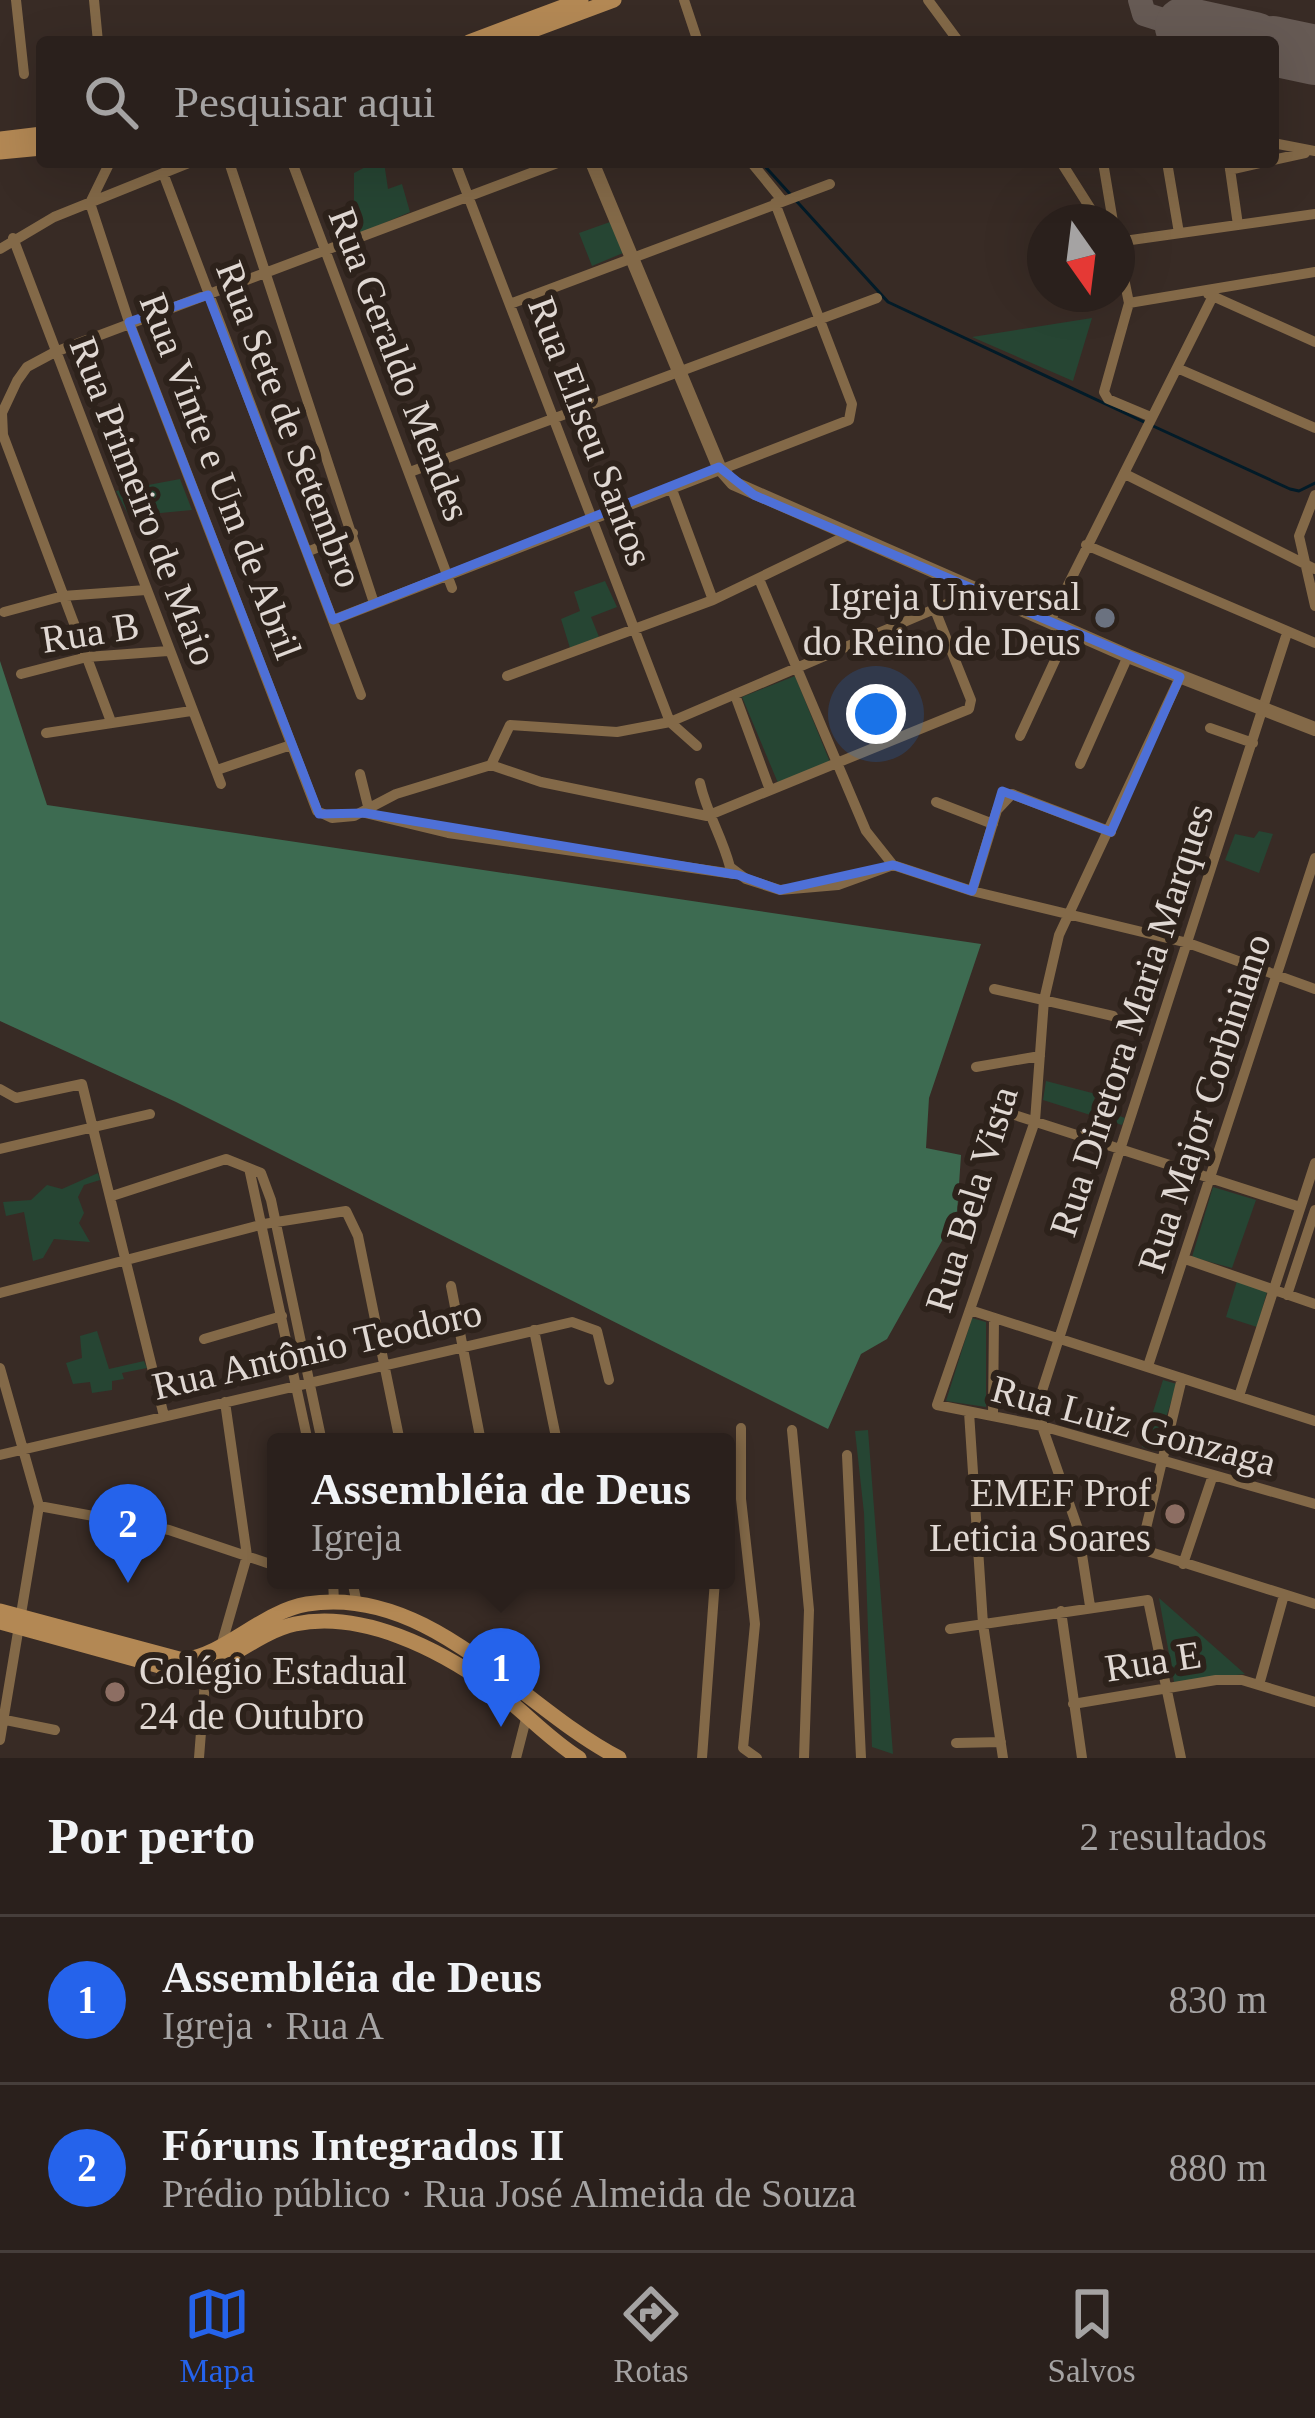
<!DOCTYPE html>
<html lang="pt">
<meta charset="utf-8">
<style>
:root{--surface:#2a201c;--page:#362d29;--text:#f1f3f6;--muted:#a5a3a3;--line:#463e3b;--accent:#2563eb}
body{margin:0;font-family:"Times New Roman",serif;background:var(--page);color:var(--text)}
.compass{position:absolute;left:1027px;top:204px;width:108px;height:108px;border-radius:50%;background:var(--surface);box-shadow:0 12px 48px #0002;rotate:166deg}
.you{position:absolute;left:876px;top:714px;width:42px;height:42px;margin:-30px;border:9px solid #fff;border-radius:50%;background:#1a73e8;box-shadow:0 0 0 18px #1a73e833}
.badge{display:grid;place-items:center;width:78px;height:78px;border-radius:50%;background:var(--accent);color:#fff;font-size:39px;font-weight:700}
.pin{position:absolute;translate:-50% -99px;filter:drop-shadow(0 3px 6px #0008)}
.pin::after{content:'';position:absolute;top:63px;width:42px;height:36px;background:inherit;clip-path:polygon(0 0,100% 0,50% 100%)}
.popup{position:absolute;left:267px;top:1433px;width:468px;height:156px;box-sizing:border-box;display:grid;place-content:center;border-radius:12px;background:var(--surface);filter:drop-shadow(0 3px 9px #0005);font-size:39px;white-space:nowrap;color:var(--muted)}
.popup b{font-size:45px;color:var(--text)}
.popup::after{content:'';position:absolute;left:50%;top:100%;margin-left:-24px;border:24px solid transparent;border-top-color:var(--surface)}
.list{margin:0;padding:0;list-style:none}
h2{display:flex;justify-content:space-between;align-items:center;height:156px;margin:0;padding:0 48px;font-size:51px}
h2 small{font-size:39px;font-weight:400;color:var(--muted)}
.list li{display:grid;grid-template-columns:78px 1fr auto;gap:36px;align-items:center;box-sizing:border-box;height:168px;padding:0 48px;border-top:3px solid var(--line)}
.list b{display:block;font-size:45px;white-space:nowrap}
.list p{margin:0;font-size:39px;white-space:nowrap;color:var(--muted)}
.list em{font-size:39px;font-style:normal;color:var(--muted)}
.icon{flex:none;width:66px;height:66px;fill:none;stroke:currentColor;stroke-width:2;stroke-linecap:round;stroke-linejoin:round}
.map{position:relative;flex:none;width:1315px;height:1758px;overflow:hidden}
.search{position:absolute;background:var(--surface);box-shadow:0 12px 48px #0002;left:36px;right:36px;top:36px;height:132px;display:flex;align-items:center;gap:30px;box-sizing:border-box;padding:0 42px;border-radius:12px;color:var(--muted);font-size:45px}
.sheet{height:492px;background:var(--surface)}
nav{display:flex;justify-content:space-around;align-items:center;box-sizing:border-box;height:168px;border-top:3px solid var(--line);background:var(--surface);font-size:33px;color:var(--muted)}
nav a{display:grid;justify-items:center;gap:6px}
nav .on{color:var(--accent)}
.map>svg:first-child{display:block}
</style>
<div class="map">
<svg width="1315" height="1758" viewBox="0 0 1315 1758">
<rect width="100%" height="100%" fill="#382b25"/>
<path fill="#264533" d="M 375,162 L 384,162 L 388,189 L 402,184 L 410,212 L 354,236 L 354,173 Z
M 610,222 L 623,253 L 592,266 L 579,233 Z
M 1092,318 L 1073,381 L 972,337 Z
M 180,479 L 192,510 L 129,516 L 116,491 Z
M 605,581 L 617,607 L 591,617 L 599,637 L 570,648 L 561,619 L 580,611 L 574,592 Z
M 795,676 L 830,762 L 778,783 L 742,697 Z
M 1259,831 L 1273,834 L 1259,873 L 1225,860 L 1235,834 L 1254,838 Z
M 1046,1081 L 1096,1094 L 1092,1106 L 1125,1118 L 1122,1125 L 1043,1100 Z
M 98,1173 L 100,1180 L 84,1185 L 78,1197 L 84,1213 L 79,1223 L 90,1242 L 54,1239 L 43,1258 L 33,1261 L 24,1212 L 6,1216 L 3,1202 L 31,1200 L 47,1185 L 62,1189 Z
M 1213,1187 L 1256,1200 L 1232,1268 L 1192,1257 Z
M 1237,1281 L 1267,1292 L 1257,1327 L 1226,1317 Z
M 972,1318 L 986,1322 L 986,1407 L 946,1401 Z
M 97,1331 L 109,1369 L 144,1361 L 147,1368 L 122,1373 L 124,1379 L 112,1381 L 112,1390 L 92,1393 L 90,1382 L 73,1384 L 66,1363 L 82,1358 L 80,1336 Z
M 1163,1380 L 1177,1384 L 1155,1451 L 1142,1447 Z
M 868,1430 L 893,1754 L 872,1747 L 864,1513 L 855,1431 Z
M 1159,1598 L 1245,1674 L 1174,1682 Z"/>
<path fill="#3d6b51" d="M 0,661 L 47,805 L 981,944 L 929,1098 L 926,1148 L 961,1155 L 957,1214 L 887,1339 L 861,1354 L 828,1429 L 176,1102 L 0,1021 Z"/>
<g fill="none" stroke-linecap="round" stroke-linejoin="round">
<path stroke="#021b28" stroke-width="3" d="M 761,162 L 888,302 L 1144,422
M 1153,426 L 1290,489 L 1299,491 L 1315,483"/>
<path stroke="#665a54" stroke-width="24" d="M 1140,0 L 1144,14 L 1185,27"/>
<path stroke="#665a54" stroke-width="60" d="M 1185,27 L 1254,42
M 1273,46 L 1315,55"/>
<path stroke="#836948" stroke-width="10" d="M 16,0 L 24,74
M 94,0 L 98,42
M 684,0 L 698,42
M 928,0 L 959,42
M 1273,143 L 1315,151
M 1273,160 L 1305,153
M 110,162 L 90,203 L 129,322 L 317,811 L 332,818 L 354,816 L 396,794 L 491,765
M 229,162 L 374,603
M 292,162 L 452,588
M 455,162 L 670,722 L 697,746
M 751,162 L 782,200
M 1061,162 L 1099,222
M 1103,162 L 1113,222
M 1167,162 L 1179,233
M 1229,162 L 1238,225
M 1230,170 L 1265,162
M 163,173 L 361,695
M 13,238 L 221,784
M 1117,242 L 1315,214
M 1117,244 L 1129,303 L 1104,392 L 1108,399 L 1151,417
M 0,249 L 54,217 L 191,162
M 1208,294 L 1315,342
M 1129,303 L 1315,272
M 510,304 L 830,184
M 1177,368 L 1315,428
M 410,472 L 877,298
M 1125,474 L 1315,569
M 671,487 L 713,600
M 1315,495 L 1299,536 L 1315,606
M 1086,545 L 1315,643
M 307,552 L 353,533
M 759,579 L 866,831 L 893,865
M 4,612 L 63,596 L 146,590
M 333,620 L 849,420 L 852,404 L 775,203
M 1050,621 L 1213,296
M 21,674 L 87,657 L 168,651
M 507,676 L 713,600 L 846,536
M 1180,677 L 1059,935 L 1044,1000 L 1035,1121 L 937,1405 L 1042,1426 L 1315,1504
M 735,695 L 770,790
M 110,719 L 3,435 L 2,413 L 17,381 L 27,367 L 55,352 L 560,162
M 1210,728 L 1253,743
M 46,733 L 191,711
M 1020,736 L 1069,630
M 1080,764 L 1128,656
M 491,765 L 541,782 L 707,816 L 969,709 L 971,700 L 935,610
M 491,765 L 510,725 L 617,732 L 670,722 L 979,590
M 217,770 L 291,745
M 360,774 L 369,810
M 700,783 C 707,814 722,836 730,867 L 746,879 L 780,890 L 838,885 L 893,865 L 972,891 L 1188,943 L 1315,989
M 936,802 L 993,824
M 365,813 L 448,833 L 734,874
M 972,891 L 997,810 L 1012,794 L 1111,832
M 994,989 L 1113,1016
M 976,1067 L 1040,1056
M 0,1089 L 16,1098 L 82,1084 L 164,1416
M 993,1108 L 1300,1207
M 0,1149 L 150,1114
M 249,1168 L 308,1442
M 112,1196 L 226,1159 L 261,1173 L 271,1200 L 322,1442
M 1185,1259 L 1315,1304
M 451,1286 L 481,1442
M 0,1293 L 264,1224 L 346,1211 L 358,1236 L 400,1442
M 1287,1295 L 1315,1210
M 970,1310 L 1315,1421
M 534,1330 L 557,1442
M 204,1339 L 282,1316
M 1148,1366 L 1315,858
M 0,1368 L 39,1506 L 0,1740
M 1182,1378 L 1141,1549 L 1315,1604
M 1239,1396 L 1315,1163
M 969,1412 L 983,1624 L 1003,1758
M 993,1416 L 994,1318
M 741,1428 L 741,1499 L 755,1624 L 743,1748 L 757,1758
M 792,1430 L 809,1610 L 804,1758
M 0,1455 L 572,1322 L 597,1331 L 609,1380
M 847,1455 L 861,1758
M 39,1506 L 169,1530 L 276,1566
M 1183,1564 L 1213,1475
M 333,1580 L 334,1602
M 352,1580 L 357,1604
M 1090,1606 L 1078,1529 L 1042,1426 L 1042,1391 L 1287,633
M 1061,1611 L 1082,1758
M 950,1629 L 1148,1600 L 1181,1758
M 222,1643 L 247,1556 L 225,1402
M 1259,1685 L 1284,1595
M 1073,1704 L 1216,1680 L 1242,1680 L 1315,1702
M 0,1719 L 55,1730
M 956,1743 L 1001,1742
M 199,1758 L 206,1668
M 516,1758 L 526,1719
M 702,1758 L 715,1580"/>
<path stroke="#836948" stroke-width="14" d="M 592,162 L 719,467 L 733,483 L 1128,656 L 1315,729"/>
<path stroke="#b38854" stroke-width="15" d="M 469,42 L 581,0
M 501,42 L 614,0
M 0,139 L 42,134
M 0,152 L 42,148
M 0,1611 L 183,1660 C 227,1654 261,1612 307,1604 C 431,1584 521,1708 619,1758
M 0,1622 L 185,1673 C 224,1668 255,1633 295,1624 C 362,1610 439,1649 493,1688 C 523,1710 547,1738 579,1758"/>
</g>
<path fill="none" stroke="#4e70d7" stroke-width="9" stroke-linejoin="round" d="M 208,295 L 333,620 L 719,467 L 754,495 L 1180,677 L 1111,832 L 1002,791 L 972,891 L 893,865 L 780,890 L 738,875 L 365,813 L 319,814 L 129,322 Z"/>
<circle fill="#6b7280" stroke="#2d221b" stroke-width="4.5" cx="1105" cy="618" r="12"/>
<g fill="#8d6e63" stroke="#2d221b" stroke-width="4.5">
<circle cx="1175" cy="1514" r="12"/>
<circle cx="115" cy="1692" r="12"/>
</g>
<g text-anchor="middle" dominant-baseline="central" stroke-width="12" stroke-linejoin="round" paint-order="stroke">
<g font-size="39" fill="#e0d8d3" stroke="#2d221b">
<text transform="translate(400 364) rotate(69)">Rua Geraldo Mendes</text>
<text transform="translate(290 424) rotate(69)">Rua Sete de Setembro</text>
<text transform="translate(591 431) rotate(69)">Rua Eliseu Santos</text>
<text transform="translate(221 476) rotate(69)">Rua Vinte e Um de Abril</text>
<text transform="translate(144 501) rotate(69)">Rua Primeiro de Maio</text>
<text transform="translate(90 632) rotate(-9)">Rua B</text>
<text transform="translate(1131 1020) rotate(-72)">Rua Diretora Maria Marques</text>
<text transform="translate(1204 1103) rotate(-72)">Rua Major Corbiniano</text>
<text transform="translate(971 1199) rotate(-73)">Rua Bela Vista</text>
<text transform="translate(317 1349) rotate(-13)">Rua Antônio Teodoro</text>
<text transform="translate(1134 1425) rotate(15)">Rua Luiz Gonzaga</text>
<text transform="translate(1153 1661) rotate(-9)">Rua E</text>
</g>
<g font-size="39" fill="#e0d8d3" stroke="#2d221b" text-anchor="end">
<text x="1081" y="596">Igreja Universal<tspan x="1081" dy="45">do Reino de Deus</tspan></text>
<text x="1151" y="1492">EMEF Prof<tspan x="1151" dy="45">Leticia Soares</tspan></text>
<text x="139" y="1670" text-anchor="start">Colégio Estadual<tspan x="139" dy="45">24 de Outubro</tspan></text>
</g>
</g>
</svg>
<svg class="compass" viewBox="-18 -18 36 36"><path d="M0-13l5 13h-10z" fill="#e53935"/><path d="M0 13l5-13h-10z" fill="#a5a3a3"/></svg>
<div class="you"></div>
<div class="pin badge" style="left:501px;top:1727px">1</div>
<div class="popup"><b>Assembléia de Deus</b>Igreja</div>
<div class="pin badge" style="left:128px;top:1583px">2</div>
<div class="search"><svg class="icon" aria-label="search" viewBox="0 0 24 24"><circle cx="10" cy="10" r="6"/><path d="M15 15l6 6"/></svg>Pesquisar aqui</div>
</div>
<section class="sheet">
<h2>Por perto<small>2 resultados</small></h2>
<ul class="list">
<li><span class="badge">1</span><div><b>Assembléia de Deus</b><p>Igreja · Rua A</p></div><em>830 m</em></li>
<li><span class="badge">2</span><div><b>Fóruns Integrados II</b><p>Prédio público · Rua José Almeida de Souza</p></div><em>880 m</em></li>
</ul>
</section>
<nav>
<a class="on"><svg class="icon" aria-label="map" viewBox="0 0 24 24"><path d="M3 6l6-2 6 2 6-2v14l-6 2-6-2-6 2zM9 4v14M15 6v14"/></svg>Mapa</a>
<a><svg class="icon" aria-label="directions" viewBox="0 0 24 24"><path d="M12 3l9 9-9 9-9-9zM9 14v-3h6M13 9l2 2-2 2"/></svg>Rotas</a>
<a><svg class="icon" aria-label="saved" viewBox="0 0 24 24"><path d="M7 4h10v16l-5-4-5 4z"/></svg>Salvos</a>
</nav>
